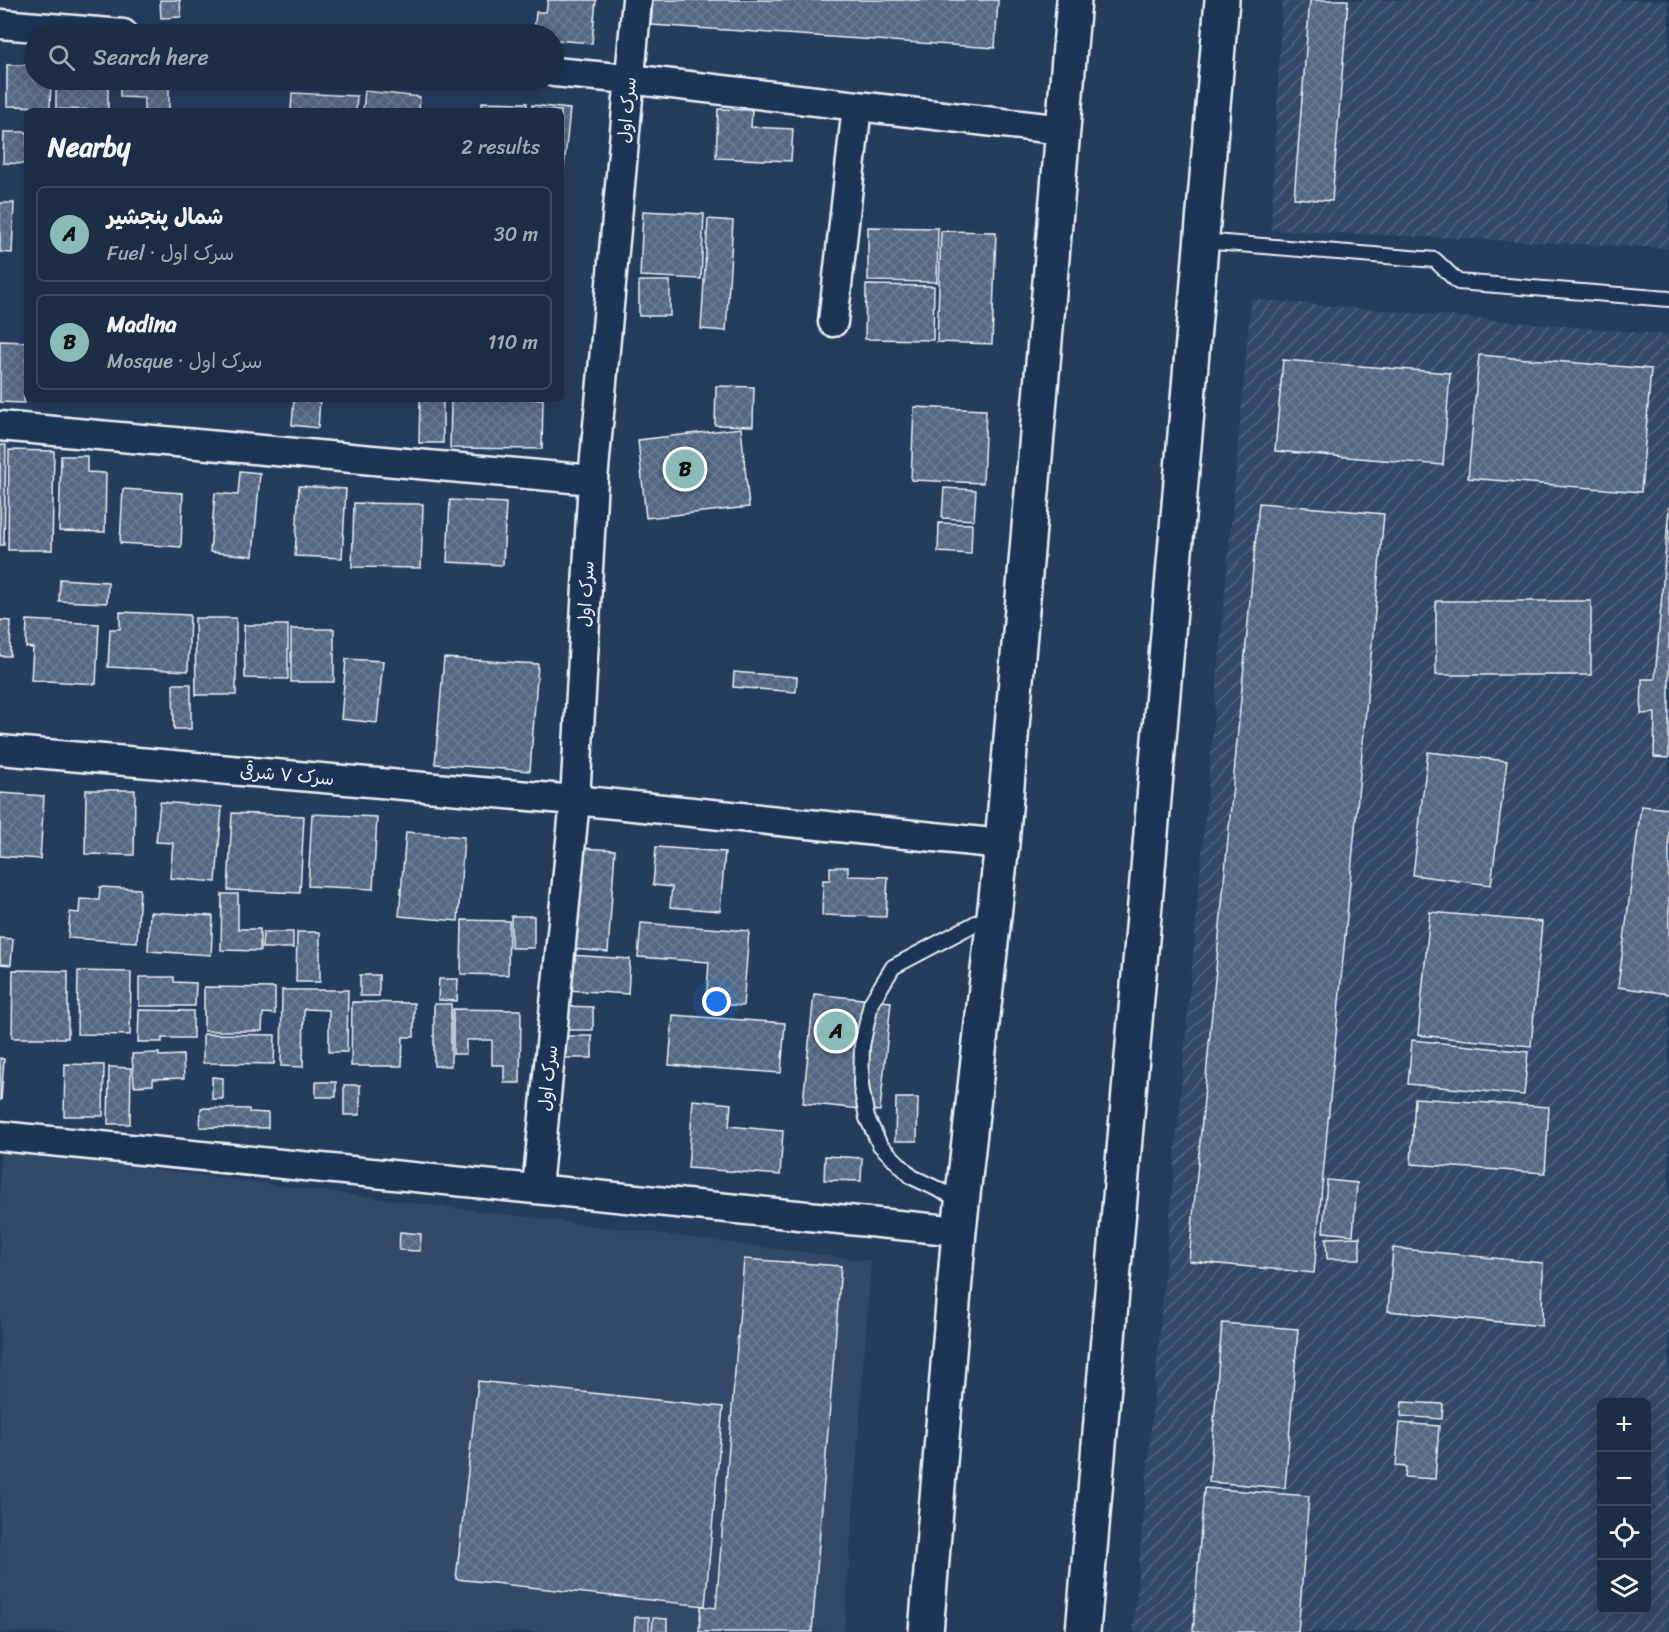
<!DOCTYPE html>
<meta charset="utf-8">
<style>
:root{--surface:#1c2e46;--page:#25364d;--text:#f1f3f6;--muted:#a0a8b3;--line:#3a4a5f;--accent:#8bbbb9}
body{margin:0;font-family:Sriracha,"Playpen Sans Arabic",sans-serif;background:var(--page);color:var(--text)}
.controls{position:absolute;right:18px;bottom:18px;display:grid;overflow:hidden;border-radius:9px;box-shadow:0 3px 15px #0003}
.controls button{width:54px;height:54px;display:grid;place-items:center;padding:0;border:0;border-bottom:2px solid var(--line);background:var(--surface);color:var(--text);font:30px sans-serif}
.you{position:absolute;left:717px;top:1002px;width:21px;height:21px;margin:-15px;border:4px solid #fff;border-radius:50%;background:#1a73e8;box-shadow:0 0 0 9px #1a73e833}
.badge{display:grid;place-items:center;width:39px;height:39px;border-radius:50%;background:var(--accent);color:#111;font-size:20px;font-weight:700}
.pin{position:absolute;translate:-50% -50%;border:3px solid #fff;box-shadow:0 2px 6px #0006}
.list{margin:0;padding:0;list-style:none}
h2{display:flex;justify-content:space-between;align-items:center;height:78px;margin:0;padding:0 24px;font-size:26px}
h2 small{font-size:20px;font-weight:400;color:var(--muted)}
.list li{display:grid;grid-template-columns:39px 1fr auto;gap:18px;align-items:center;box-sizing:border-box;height:96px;margin:0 12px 12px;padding:0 12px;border:2px solid var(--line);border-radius:9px}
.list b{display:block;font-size:22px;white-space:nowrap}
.list p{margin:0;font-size:20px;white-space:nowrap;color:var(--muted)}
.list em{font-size:20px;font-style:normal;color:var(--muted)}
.icon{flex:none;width:33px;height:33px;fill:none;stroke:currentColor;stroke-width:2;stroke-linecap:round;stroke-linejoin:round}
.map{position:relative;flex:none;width:1669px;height:1632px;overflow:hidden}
.search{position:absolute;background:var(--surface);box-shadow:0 3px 15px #0003;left:24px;top:24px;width:540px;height:66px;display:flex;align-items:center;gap:15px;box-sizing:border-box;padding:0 21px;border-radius:33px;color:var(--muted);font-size:22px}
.panel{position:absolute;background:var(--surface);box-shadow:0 3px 15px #0003;left:24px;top:108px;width:540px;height:294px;border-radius:9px}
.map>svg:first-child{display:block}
</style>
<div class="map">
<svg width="1669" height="1632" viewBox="0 0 1669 1632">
<defs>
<pattern id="industrial-furrows" width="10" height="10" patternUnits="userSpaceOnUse" patternTransform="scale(1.5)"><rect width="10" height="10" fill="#334a68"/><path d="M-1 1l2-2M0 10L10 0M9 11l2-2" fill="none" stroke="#51657e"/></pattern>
<pattern id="building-cross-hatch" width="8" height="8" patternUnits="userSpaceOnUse" patternTransform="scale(1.5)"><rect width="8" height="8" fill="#536782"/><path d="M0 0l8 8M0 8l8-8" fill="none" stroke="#6c7d94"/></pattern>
</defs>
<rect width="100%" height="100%" fill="#253d5d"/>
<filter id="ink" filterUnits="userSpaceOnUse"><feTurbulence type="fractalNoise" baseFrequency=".0167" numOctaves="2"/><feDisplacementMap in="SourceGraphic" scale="12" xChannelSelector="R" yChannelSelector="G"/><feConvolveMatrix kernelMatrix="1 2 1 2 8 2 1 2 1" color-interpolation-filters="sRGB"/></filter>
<g filter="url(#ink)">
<path fill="#334a68" d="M 0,1150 L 871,1261 L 844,1632 L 0,1632 Z"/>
<path fill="url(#industrial-furrows)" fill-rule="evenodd" d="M 1282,0 L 1669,0 L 1669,248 L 1271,230 Z
M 1251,299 L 1669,335 L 1669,1632 L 1133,1632 ZM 1602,1402 L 1646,1402 L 1646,1610 L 1602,1610 Z"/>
<path fill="url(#building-cross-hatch)" stroke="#e8f1f8" stroke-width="1.5" d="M 160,0 L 180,0 L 181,17 L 161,18 Z
M 548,0 L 596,0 L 592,43 L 554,40 L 554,34 L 534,34 L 536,12 L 546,12 Z
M 653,0 L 998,0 L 995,48 L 651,25 Z
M 1310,0 L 1348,0 L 1332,201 L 1294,198 Z
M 7,65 L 34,65 L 34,80 L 51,80 L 50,107 L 7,106 Z
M 56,80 L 108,80 L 108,110 L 56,109 Z
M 120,80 L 169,80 L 169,111 L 144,111 L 144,98 L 120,97 Z
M 365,91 L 420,97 L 419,111 L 363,111 Z
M 292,93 L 357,96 L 356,111 L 291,111 Z
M 482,102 L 527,103 L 527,111 L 482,111 Z
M 532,105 L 570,109 L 563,178 L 561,178 L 561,111 L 532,111 Z
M 718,109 L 752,110 L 751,127 L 793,129 L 791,161 L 716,158 Z
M 4,132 L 27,132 L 27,164 L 3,163 Z
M 0,203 L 14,203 L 12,253 L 0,252 Z
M 643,211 L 704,214 L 701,279 L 640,276 Z
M 708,219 L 733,221 L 726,331 L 701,329 Z
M 868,227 L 938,228 L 937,282 L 868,281 Z
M 941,231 L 996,232 L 992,344 L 937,342 Z
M 639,281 L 670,281 L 670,316 L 639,316 Z
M 866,285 L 934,286 L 933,340 L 865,339 Z
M 0,341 L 27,342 L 24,403 L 0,402 Z
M 1479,355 L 1651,369 L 1641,492 L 1468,478 Z
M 1283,360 L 1450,373 L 1443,465 L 1275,451 Z
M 716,386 L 754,387 L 753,426 L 715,425 Z
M 294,399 L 320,399 L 318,428 L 292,425 Z
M 420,399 L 443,399 L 443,443 L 419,443 Z
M 451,399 L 543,399 L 542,449 L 450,448 Z
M 914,407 L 986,410 L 983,483 L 911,480 Z
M 741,428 L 749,507 L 646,518 L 638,440 Z
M 0,445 L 6,445 L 4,545 L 0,545 Z
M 9,450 L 54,451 L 52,550 L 8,550 Z
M 61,456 L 87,456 L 87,472 L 106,473 L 105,532 L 59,531 Z
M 240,471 L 260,473 L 253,556 L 210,552 L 215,493 L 238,495 Z
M 299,486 L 346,489 L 342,558 L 295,556 Z
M 944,488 L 976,490 L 974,520 L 942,518 Z
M 123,489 L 183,493 L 181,547 L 120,543 Z
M 450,500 L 506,503 L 503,565 L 447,562 Z
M 354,503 L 423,504 L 421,568 L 352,567 Z
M 1259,503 L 1384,514 L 1314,1273 L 1189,1261 Z
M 1669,507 L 1669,758 L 1654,757 L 1655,713 L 1641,714 L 1642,679 L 1655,679 Z
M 939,523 L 972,524 L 971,554 L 938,552 Z
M 60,579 L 108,582 L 107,603 L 59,601 Z
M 1436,601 L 1591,601 L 1591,675 L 1436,675 Z
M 120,612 L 190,615 L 188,671 L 108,667 L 110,629 L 120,629 Z
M 195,618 L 236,618 L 236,695 L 196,695 Z
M 0,620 L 11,621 L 10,656 L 0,656 Z
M 27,620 L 99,624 L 96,684 L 31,680 L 33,648 L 26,647 Z
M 244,625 L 288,625 L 288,679 L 245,678 Z
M 291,629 L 334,629 L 334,682 L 291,682 Z
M 444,658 L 538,664 L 530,771 L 435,764 Z
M 346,659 L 383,661 L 377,723 L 341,719 Z
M 734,672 L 797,677 L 796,692 L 733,687 Z
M 173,684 L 191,684 L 191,729 L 174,729 Z
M 1428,752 L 1507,761 L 1491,885 L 1413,875 Z
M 86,790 L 135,790 L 134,855 L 85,854 Z
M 0,793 L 44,796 L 40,859 L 0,856 Z
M 160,802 L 222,807 L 216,882 L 170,878 L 173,843 L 156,842 Z
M 1641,806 L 1669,809 L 1669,994 L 1618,987 Z
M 232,813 L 304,816 L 300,893 L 228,890 Z
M 312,814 L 377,817 L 373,889 L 308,886 Z
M 406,832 L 464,837 L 458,921 L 399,916 Z
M 656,847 L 725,852 L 720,911 L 670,907 L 672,887 L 653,885 Z
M 580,848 L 615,850 L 608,952 L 573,949 Z
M 830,867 L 848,867 L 848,876 L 888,877 L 886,917 L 822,915 L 823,880 L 830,880 Z
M 100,887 L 140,889 L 137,942 L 68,938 L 70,912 L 79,913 L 80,899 L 99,900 Z
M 222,894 L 238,894 L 238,929 L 260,929 L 260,951 L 221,950 Z
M 150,912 L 213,916 L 211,955 L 148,951 Z
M 1430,912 L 1542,922 L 1531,1046 L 1418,1035 Z
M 511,916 L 534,916 L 534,948 L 511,948 Z
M 462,920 L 509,921 L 508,975 L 461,974 Z
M 641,923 L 749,931 L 743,1006 L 706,1003 L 709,962 L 638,957 Z
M 263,932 L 293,932 L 293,948 L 262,948 Z
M 297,932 L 320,932 L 320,982 L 296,982 Z
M 0,938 L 13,939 L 11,965 L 0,964 Z
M 570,955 L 630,959 L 628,994 L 568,990 Z
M 13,970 L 68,971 L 68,1038 L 12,1038 Z
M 78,971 L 131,972 L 130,1035 L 77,1034 Z
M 360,975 L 379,975 L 379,996 L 360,996 Z
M 139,977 L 174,977 L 174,982 L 196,983 L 195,1006 L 139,1006 Z
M 439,979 L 458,979 L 457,1001 L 438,1000 Z
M 204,987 L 275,988 L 275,1014 L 263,1013 L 262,1031 L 204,1031 Z
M 282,990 L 348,990 L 347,1052 L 329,1052 L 329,1010 L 304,1009 L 303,1067 L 281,1066 Z
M 814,994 L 891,1002 L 880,1111 L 803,1103 Z
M 352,1002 L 414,1003 L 414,1037 L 403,1037 L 402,1066 L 351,1066 Z
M 434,1004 L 451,1004 L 451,1066 L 434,1066 Z
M 564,1006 L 593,1007 L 593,1030 L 564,1030 Z
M 453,1009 L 521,1010 L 520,1083 L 504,1083 L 504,1065 L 492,1065 L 492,1040 L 466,1040 L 466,1054 L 453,1054 Z
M 139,1010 L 193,1011 L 193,1038 L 162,1038 L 162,1042 L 138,1042 Z
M 673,1015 L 785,1023 L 781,1073 L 669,1065 Z
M 203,1034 L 275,1035 L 274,1064 L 203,1063 Z
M 562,1036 L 592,1036 L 592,1058 L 562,1058 Z
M 1412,1040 L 1528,1052 L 1524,1095 L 1408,1084 Z
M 159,1053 L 159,1056 L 183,1055 L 184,1078 L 153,1079 L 153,1085 L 134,1086 L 132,1054 Z
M 0,1058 L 4,1059 L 1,1100 L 0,1100 Z
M 65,1064 L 104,1065 L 103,1116 L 64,1116 Z
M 109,1067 L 131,1068 L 130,1124 L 108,1124 Z
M 212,1077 L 223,1078 L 223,1099 L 212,1099 Z
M 316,1082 L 336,1082 L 336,1097 L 316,1097 Z
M 344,1085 L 360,1085 L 360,1115 L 344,1115 Z
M 896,1098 L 918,1098 L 917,1141 L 895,1141 Z
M 1415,1098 L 1549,1107 L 1545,1173 L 1411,1164 Z
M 693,1100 L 731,1104 L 729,1126 L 783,1131 L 780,1175 L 688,1168 Z
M 201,1108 L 249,1109 L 249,1112 L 268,1113 L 268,1128 L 200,1127 Z
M 825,1156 L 862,1158 L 861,1181 L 824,1180 Z
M 1327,1180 L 1357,1183 L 1353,1235 L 1323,1232 Z
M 400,1232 L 421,1234 L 420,1251 L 399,1250 Z
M 1360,1237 L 1360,1259 L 1327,1259 L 1326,1238 Z
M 1393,1248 L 1543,1263 L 1542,1326 L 1388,1311 Z
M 744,1259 L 841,1266 L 812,1632 L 699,1632 L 701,1606 L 716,1608 Z
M 1222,1323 L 1298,1329 L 1285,1488 L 1209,1482 Z
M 478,1381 L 723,1407 L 705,1606 L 456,1579 Z
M 1402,1402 L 1443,1404 L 1442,1419 L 1401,1416 Z
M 1400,1423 L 1439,1426 L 1435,1479 L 1405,1477 L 1406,1467 L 1396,1466 Z
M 1204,1488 L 1309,1496 L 1298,1632 L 1193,1632 Z
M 635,1617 L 649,1617 L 649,1632 L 634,1632 Z
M 653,1618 L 667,1619 L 667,1632 L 652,1632 Z"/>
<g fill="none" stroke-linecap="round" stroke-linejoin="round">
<g stroke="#e8f1f8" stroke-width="18">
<path id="lane" d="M 1201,241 L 1435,260 L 1458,282 L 1669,299
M 963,1201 L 912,1177 L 880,1145 L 867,1118 L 861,1086 L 862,1046 L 871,1003 L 893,967 L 993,914"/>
</g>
<g stroke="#e8f1f8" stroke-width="33">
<path id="street" d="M 0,24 L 123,34
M 554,72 L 629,79 L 1063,130
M 833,322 L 857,106
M 0,426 L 593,480
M 0,750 L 575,800 L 1002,844
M 0,1136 L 959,1231
M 537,1188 L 575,800 L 593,480 L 637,0"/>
</g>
<g stroke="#e8f1f8" stroke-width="38">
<path id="primary" d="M 926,1632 L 959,1231 L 1002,844 L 1074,0
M 1083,1632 L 1222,0"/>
</g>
<use href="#lane" stroke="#1d3557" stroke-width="14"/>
<use href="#street" stroke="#1d3557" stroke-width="28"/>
<use href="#primary" stroke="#1d3557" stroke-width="33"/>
</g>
</g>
<g text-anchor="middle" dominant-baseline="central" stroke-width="4.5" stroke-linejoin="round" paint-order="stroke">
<g font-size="18" fill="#e8f1f8" stroke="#1d3557">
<text transform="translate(627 110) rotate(-85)">سرک‌ اول</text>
<text transform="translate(586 594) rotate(-87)">سرک‌ اول</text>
<text transform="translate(287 775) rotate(5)">سرک ۷ شرقی</text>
<text transform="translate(548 1078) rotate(-84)">سرک‌ اول</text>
</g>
</g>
</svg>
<div class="controls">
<button>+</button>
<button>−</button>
<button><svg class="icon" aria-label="locate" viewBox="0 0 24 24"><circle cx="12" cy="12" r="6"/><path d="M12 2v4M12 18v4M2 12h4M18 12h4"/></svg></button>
<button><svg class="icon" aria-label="layers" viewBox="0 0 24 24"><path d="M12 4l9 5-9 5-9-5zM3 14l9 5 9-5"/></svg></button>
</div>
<div class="you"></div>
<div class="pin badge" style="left:836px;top:1031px">A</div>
<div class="pin badge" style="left:685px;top:469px">B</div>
<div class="search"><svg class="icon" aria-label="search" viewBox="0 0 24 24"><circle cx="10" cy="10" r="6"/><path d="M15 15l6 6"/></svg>Search here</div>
<section class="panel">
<h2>Nearby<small>2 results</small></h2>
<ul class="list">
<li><span class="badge">A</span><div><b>شمال پنجشیر</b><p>Fuel · سرک‌ اول</p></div><em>30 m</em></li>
<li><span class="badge">B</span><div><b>Madina</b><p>Mosque · سرک‌ اول</p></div><em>110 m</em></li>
</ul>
</section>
</div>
